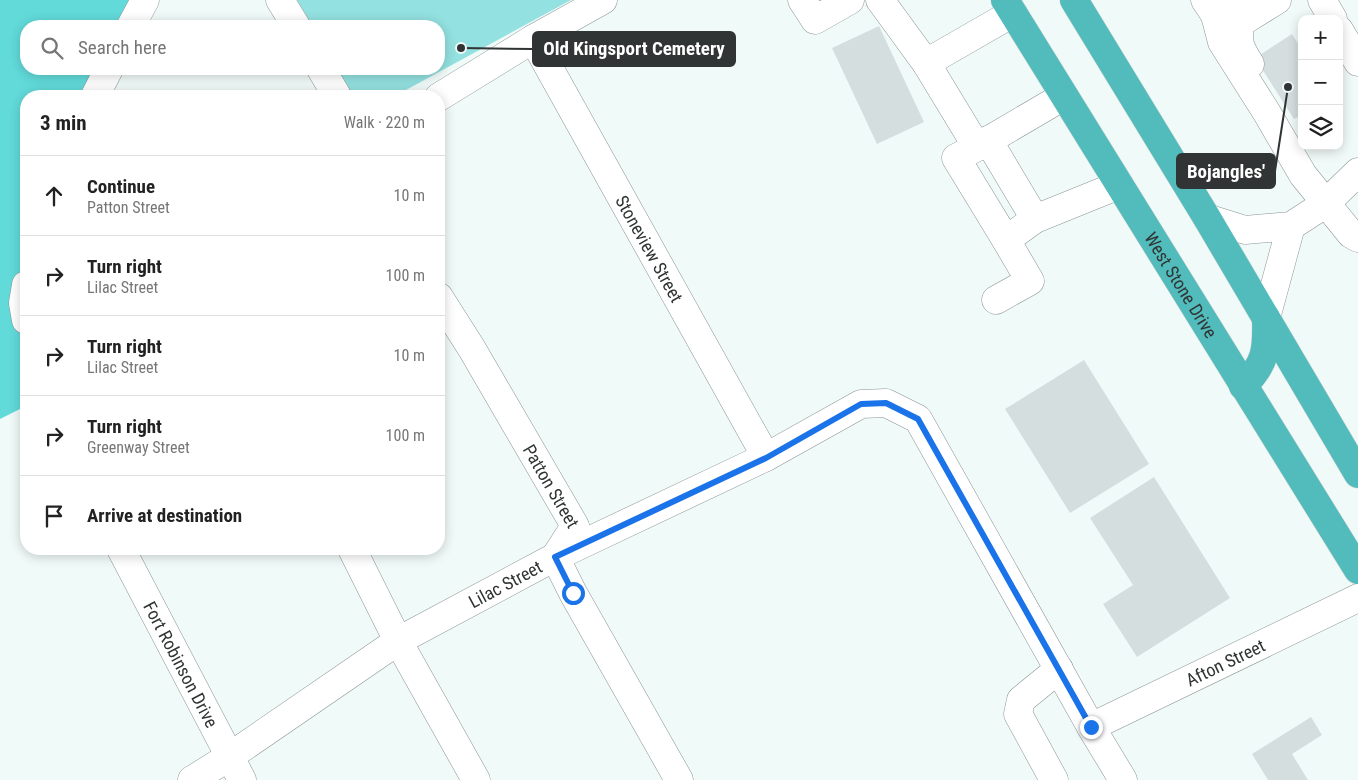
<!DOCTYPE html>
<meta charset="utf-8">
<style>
:root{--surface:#fff;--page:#f2f2f2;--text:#222;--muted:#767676;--line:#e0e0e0}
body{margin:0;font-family:"Roboto Condensed",sans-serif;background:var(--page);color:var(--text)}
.controls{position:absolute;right:15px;top:15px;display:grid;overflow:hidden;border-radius:10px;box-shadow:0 2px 12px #0003}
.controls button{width:45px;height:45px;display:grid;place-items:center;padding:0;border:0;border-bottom:1px solid var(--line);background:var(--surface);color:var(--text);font:25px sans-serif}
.stop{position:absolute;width:15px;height:15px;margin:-11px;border:4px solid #1a73e8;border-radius:50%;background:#fff}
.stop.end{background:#1a73e8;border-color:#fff;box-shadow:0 1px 5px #0008}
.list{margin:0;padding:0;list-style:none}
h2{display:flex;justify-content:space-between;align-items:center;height:65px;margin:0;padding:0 20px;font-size:21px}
h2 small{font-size:16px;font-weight:400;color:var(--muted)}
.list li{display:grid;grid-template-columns:32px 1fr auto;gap:15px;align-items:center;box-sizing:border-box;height:80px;padding:0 20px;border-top:1px solid var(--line)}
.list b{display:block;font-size:19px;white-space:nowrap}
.list p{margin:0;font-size:16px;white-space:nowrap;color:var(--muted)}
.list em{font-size:16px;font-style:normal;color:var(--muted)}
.icon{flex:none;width:28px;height:28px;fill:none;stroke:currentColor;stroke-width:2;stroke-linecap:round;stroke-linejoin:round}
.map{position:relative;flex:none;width:1358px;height:780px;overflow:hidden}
.search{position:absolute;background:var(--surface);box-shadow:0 2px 12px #0003;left:20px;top:20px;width:425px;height:55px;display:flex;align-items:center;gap:12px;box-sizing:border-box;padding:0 18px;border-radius:20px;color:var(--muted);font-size:19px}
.panel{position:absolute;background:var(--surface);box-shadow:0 2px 12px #0003;left:20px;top:90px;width:425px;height:465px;border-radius:20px}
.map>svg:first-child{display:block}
</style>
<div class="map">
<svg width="1358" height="780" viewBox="0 0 1358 780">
<rect width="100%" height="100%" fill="#f0faf9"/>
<path fill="#93e1e0" d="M 297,0 L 571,0 L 395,96 L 357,96 L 351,93 L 337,69 L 439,69 L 439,26 L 312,26 Z"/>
<path fill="#62dada" d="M 0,0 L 145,0 L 131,26 L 26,26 L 26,69 L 109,69 L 95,96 L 26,96 L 26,285 L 23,303 L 26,360 L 26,406 L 0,419 Z"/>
<path fill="#d5dede" d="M 879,26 L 924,122 L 877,144 L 832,48 Z
M 1292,34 L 1302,50 L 1302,123 L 1298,117 L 1294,119 L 1255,58 Z
M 1084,360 L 1149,464 L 1070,513 L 1005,409 Z
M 1154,477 L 1230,598 L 1137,657 L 1103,604 L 1133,585 L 1090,518 Z
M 1311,717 L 1322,735 L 1292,754 L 1308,780 L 1268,780 L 1252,754 Z"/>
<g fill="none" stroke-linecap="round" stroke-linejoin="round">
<g stroke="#8c9595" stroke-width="29">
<g id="minor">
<path d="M 280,0 L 296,26"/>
<path d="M 802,0 L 815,20 L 850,0"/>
<path d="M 880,0 L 926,63"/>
<path d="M 1205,0 L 1215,15 L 1240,0"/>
<path d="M 1322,0 L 1333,19"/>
<path d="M 1013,13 L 926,63 L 977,147 L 1064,96"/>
<path d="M 1215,15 L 1222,42 L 1267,113 L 1303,175 L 1351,234 L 1358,238"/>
<path d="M 131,26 L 145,0"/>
<path d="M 1339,30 L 1358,62"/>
<path id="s1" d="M 533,39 L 766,457"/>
<path d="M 1250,64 C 1240,48 1237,42 1240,23 L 1277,0"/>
<path d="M 321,69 L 337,96"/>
<path d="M 95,96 L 109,69"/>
<path d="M 439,97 L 533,39 L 603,0"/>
<path d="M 977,147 L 956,158 L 1006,240 L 1035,219 L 988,140"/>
<path d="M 1207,218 L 1245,230 L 1291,226 L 1325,204 L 1358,172"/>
<path d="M 1035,219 L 1119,185"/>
<path d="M 26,285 L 23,303 L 26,320"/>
<path id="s2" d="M 439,297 L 472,349 L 575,526 L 555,557 L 573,593 L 679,780"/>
<path d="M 996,300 L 1030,281 L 1006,240"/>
<path d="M 1266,318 L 1291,226"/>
<path id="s3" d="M 121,549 L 242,780"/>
<path d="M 352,549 L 398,641 L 476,780"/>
<path id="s4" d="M 1091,727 L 1358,598"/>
<path id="s5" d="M 192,780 L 229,757 L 398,641 L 555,557 L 766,457 L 861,404 L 886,403 L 918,419 L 1091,727 L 1123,780"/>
<path d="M 1054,780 L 1018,714 L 1021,700 L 1059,669"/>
</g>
</g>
<g stroke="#d6d6d6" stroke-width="29">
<g id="highway">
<path id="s6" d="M 1005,0 L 1358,570"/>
<path d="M 1074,0 L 1207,218 L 1358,474"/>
<path d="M 1243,386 C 1266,363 1267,350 1266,318"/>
</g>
</g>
<use href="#minor" stroke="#fff" stroke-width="28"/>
<use href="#highway" stroke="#52bbbb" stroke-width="28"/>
</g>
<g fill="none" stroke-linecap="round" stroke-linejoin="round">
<path stroke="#1a73e8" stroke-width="6" d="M 573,593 L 555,557 L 766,458 L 861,404 L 886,403 L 918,419 L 1091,727"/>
</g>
<g text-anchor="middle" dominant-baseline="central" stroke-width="4.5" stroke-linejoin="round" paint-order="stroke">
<g font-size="18" fill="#313434" stroke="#f0faf9">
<text stroke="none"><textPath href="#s1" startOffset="240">Stoneview Street</textPath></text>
<text stroke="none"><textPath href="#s6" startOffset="335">West Stone Drive</textPath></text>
<text stroke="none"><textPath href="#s2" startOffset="220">Patton Street</textPath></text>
<text stroke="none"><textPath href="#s5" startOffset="370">Lilac Street</textPath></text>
<text stroke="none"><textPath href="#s4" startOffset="149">Afton Street</textPath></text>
<text stroke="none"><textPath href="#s3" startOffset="130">Fort Robinson Drive</textPath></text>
</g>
</g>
<path fill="none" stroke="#313434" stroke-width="2" d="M461 48L533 49M1288 87L1275 171"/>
<g fill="#313434" stroke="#f0faf9" stroke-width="2">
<circle cx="461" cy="48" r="5"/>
<circle cx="1288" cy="87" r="5"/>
</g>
<g fill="#313434" stroke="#313434" stroke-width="2">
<rect x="533" y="32" width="202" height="34" rx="5"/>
<rect x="1177" y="154" width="98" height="34" rx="5"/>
</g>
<g font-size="19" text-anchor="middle" font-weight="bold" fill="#fff">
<text x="634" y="55">Old Kingsport Cemetery</text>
<text x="1226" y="178">Bojangles'</text>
</g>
</svg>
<div class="controls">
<button>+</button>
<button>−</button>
<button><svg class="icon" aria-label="layers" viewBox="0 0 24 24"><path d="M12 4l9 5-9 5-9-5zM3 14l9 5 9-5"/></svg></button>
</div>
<div class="stop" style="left:573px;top:593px"></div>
<div class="stop end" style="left:1091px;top:727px"></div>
<div class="search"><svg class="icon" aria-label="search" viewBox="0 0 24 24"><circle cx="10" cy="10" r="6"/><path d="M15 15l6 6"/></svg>Search here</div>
<section class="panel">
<h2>3 min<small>Walk · 220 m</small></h2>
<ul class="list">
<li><svg class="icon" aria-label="ahead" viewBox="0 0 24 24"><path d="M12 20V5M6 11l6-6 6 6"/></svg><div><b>Continue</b><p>Patton Street</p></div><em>10 m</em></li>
<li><svg class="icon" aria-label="right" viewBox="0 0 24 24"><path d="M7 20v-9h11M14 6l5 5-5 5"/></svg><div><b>Turn right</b><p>Lilac Street</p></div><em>100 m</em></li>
<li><svg class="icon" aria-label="right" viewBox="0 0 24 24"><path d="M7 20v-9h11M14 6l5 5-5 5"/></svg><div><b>Turn right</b><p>Lilac Street</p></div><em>10 m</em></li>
<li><svg class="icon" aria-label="right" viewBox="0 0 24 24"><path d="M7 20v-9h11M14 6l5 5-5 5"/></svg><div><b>Turn right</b><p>Greenway Street</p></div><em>100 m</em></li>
<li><svg class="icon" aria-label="arrive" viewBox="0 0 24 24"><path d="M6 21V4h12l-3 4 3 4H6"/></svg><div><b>Arrive at destination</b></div></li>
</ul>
</section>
</div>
